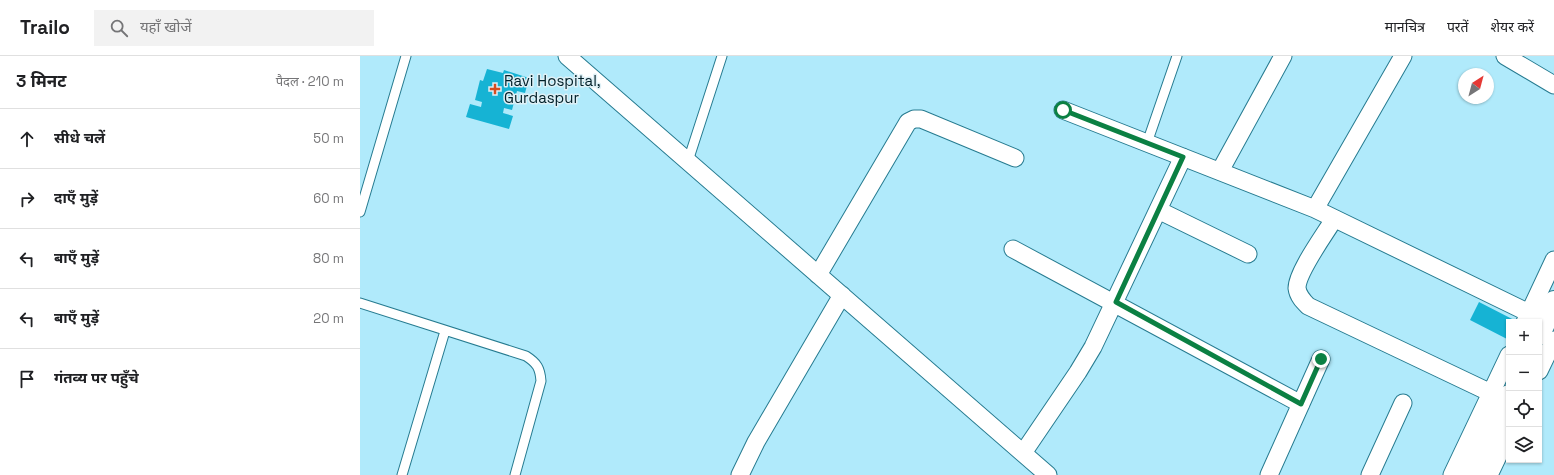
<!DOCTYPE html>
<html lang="hi">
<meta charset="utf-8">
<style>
:root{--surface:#fff;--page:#f2f2f2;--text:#202124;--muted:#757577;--line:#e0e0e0}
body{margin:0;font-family:"Space Grotesk","Noto Sans Devanagari",sans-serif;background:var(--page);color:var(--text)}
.controls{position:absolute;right:12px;bottom:12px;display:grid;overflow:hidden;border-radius:0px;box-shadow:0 1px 3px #0004}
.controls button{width:36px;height:36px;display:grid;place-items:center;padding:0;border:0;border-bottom:1px solid var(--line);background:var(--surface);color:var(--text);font:20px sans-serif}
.compass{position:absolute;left:1098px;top:12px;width:36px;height:36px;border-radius:50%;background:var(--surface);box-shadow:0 1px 3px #0004;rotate:36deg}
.stop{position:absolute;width:12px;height:12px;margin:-9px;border:3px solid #0b8043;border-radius:50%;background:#fff}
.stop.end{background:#0b8043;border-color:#fff;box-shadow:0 1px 4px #0008}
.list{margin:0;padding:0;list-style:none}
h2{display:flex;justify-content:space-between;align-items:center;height:52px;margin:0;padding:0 16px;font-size:17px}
h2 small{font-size:13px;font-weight:400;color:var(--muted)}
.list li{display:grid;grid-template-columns:26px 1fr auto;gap:12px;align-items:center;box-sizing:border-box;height:60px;padding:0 16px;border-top:1px solid var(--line)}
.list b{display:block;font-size:15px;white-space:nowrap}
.list em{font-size:13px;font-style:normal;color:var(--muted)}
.icon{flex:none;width:22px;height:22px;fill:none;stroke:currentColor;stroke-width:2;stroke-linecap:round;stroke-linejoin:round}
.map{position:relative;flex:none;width:1194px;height:419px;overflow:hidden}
header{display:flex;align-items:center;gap:24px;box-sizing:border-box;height:56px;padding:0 20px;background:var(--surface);border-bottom:1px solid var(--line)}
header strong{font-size:19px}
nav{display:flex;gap:22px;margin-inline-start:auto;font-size:14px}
.search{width:280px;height:36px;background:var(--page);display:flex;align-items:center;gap:10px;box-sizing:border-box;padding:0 14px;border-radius:0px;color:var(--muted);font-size:15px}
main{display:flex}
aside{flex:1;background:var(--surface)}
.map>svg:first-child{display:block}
</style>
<header>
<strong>Trailo</strong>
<div class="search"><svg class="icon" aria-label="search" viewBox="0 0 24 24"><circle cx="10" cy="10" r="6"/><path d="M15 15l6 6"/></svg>यहाँ खोजें</div>
<nav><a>मानचित्र</a><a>परतें</a><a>शेयर करें</a></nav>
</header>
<main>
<aside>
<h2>3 मिनट<small>पैदल · 210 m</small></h2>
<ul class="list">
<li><svg class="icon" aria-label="ahead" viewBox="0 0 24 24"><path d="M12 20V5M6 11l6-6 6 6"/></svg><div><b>सीधे चलें</b></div><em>50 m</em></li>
<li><svg class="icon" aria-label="right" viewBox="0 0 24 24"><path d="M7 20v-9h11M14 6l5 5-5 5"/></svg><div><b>दाएँ मुड़ें</b></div><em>60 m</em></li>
<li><svg class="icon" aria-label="left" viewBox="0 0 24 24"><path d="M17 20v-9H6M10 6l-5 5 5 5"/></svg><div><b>बाएँ मुड़ें</b></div><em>80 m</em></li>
<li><svg class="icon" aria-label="left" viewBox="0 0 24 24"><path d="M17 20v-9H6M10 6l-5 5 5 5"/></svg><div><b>बाएँ मुड़ें</b></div><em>20 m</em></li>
<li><svg class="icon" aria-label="arrive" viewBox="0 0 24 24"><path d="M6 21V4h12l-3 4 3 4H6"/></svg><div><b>गंतव्य पर पहुँचे</b></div></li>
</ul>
</aside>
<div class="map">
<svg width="1194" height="419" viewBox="0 0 1194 419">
<rect width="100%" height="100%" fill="#b0eafb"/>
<path fill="#16b3d4" d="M 127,13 L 143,17 L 144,14 L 169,22 L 165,37 L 157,35 L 152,54 L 144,52 L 143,57 L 153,60 L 149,73 L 106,61 L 110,48 L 121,51 L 122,46 L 115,44 L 120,24 L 123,25 Z
M 1119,246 L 1158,266 L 1149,266 L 1149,279 L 1147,283 L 1110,264 Z"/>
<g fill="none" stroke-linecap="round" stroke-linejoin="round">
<g stroke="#267b90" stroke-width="11">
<path id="lane" d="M 787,87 L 817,0
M 328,105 L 362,0
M 0,156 L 46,0
M 0,247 L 166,300 C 177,307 180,312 181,325 L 155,419
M 42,419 L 85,275"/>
</g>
<g stroke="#267b90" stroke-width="19">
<path id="street" d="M 207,0 L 688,419
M 1145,0 L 1194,29
M 703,54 L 955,153 L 1169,257
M 860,115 L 923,0
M 955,153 L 1043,0
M 798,154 L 888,198
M 974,163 C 965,178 937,216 937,232 C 938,240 943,245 948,250 L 1131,337
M 653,193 L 941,348
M 458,219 L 548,66 L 554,63 L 561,63 L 655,102
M 1165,266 L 1194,204
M 1179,315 L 1194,284
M 663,397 L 718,316 L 733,291 L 823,101
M 380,419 L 396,386 L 482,239
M 909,419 L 961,303
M 1010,419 L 1043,347
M 1092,419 L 1149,299
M 1129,419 L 1149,377"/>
</g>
<g stroke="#267b90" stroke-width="24">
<path id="secondary" d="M 1179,278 L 1194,246
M 1112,419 L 1149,340"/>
</g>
<use href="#lane" stroke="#fff" stroke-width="9"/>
<use href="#street" stroke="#fff" stroke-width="17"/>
<use href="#secondary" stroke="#fff" stroke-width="22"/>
</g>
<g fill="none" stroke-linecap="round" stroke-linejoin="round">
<path stroke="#0b8043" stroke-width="5" d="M 703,54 L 823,101 L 756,246 L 941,348 L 961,303"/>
</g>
<path fill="#d54d20" stroke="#def0f6" stroke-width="1.5" d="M133 27h4v4h4v4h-4v4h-4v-4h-4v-4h4z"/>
<g text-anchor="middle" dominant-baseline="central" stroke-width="3" stroke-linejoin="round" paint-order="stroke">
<g font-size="15" fill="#001f28" stroke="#def0f6" text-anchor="start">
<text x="144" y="24">Ravi Hospital,<tspan x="144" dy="17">Gurdaspur</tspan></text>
</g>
</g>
</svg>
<div class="controls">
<button>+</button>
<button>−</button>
<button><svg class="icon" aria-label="locate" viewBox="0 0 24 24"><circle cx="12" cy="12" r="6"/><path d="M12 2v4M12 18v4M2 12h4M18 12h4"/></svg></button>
<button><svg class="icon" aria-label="layers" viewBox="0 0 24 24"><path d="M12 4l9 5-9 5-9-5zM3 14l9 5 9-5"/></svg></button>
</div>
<svg class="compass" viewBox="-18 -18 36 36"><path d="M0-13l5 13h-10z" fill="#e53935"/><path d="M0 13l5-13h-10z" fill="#757577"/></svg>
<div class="stop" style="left:703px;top:54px"></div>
<div class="stop end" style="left:961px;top:303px"></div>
</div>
</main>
